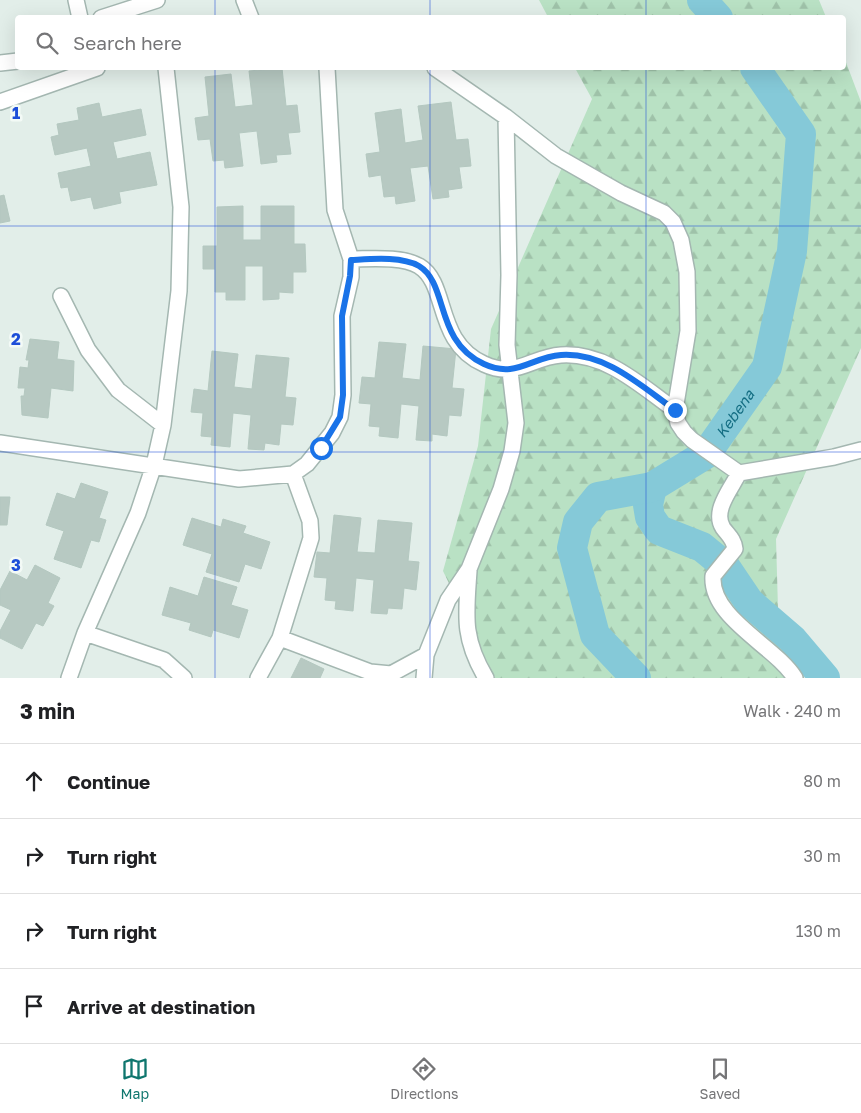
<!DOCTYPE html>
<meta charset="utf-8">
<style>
:root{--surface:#fff;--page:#f6f6f6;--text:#202124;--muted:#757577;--line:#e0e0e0;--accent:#0f766e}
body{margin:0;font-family:"Golos Text",sans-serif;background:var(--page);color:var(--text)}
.stop{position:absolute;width:15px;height:15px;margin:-11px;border:4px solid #1a73e8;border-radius:50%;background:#fff}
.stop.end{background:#1a73e8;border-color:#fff;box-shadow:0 1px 5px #0008}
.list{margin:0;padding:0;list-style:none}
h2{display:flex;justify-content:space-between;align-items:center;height:65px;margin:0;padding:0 20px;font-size:21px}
h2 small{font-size:16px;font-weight:400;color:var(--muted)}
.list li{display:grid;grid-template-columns:32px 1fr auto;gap:15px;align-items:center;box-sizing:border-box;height:75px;padding:0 20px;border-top:1px solid var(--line)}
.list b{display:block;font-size:19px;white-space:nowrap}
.list em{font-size:16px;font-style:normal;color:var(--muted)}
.icon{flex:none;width:28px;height:28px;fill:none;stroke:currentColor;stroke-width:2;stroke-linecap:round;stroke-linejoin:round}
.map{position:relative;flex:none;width:861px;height:678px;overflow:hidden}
.search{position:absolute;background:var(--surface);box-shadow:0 5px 20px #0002;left:15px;right:15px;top:15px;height:55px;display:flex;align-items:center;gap:12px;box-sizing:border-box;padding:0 18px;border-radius:5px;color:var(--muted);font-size:19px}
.sheet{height:365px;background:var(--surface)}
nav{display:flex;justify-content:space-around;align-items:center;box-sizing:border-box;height:70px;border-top:1px solid var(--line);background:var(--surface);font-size:14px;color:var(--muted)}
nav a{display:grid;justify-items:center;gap:2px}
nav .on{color:var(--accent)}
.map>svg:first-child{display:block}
</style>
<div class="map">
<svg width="861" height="678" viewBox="0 0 861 678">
<defs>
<pattern id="forest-firs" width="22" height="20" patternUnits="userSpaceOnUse" patternTransform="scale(1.25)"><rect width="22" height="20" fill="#b9e1c4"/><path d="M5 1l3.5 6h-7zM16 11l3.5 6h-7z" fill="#9fc2a9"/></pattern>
</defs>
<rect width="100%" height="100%" fill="#e2eee9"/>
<path fill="url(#forest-firs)" d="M 539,0 L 819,0 L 826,17 L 548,17 Z
M 844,57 L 861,102 L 861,348 L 776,539 L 779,644 L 800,678 L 495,678 L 443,571 L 478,446 L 491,329 L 592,99 L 575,68 L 844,68 Z"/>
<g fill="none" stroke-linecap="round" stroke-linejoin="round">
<g stroke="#85c9d8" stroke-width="30">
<path d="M 702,0 L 718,18"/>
<path d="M 652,487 L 648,505 L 650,517 L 659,530 L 702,547 L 724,565 L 749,602 L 792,639 L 825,678"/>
<path id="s1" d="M 636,678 L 595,635 L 572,548 L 578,522 L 598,497 L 652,487 L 706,454 L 767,367 L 792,251 L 801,134 L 755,68"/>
</g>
</g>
<path fill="#b7c9c2" stroke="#b4c8c0" d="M 282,68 L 286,106 L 297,105 L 300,132 L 288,133 L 291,154 L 276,155 L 277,162 L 261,164 L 257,131 L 239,133 L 243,166 L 225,168 L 224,160 L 213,161 L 210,139 L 198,140 L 195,118 L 209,116 L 205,77 L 231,74 L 235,107 L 253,105 L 249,71 Z
M 451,102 L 456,140 L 468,139 L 471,166 L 459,167 L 462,188 L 448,190 L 449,197 L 433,199 L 428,166 L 410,168 L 415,201 L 396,204 L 395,196 L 384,197 L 381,175 L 369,177 L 366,154 L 380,152 L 375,113 L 401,109 L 405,143 L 423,140 L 418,106 Z
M 99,103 L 102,117 L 141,109 L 146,135 L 113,142 L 117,159 L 150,152 L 157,185 L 119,192 L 121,203 L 94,209 L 91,197 L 71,201 L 68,187 L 61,188 L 58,173 L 91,166 L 87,148 L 55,155 L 51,137 L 59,135 L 57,124 L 79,120 L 77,108 Z
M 4,195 L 10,221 L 0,223 L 0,196 Z
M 243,206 L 243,240 L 261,240 L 261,206 L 294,206 L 294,244 L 305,244 L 306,272 L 293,272 L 293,293 L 279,292 L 279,299 L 263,300 L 263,266 L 245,266 L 245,300 L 226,300 L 226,292 L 215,292 L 215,269 L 203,269 L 203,246 L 217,246 L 217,207 Z
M 30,339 L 59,342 L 57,359 L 74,361 L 73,391 L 51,388 L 48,418 L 22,415 L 21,396 L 24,396 L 25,388 L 18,388 L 20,367 L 28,368 L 29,360 L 26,360 Z
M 379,342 L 406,344 L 402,378 L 420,380 L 423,346 L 456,349 L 452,388 L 464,389 L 461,416 L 449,415 L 447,436 L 432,434 L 432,441 L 416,440 L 419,406 L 401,404 L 398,438 L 379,436 L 380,427 L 369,426 L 371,404 L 359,403 L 362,377 L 375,378 Z
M 212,351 L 238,354 L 234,387 L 252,389 L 256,355 L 289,358 L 285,397 L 296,398 L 293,425 L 281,424 L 279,445 L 265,443 L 264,450 L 248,449 L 251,415 L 233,413 L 230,447 L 211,445 L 212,437 L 201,436 L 203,413 L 191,412 L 194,389 L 208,391 Z
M 81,483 L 108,492 L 99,518 L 106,520 L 99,542 L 91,540 L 81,568 L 54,559 L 64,531 L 46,525 L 57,493 L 75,499 Z
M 0,497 L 10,497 L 7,525 L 0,525 Z
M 334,515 L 361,518 L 357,552 L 375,553 L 378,520 L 412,523 L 408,561 L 419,562 L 416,590 L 404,588 L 402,609 L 388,608 L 387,614 L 371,613 L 374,580 L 356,578 L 353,611 L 335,609 L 336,601 L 325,600 L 327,578 L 314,577 L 317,552 L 330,553 Z
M 192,518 L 221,527 L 223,519 L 246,526 L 243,533 L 270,542 L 261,569 L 245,564 L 239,582 L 206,572 L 212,554 L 183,545 Z
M 35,565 L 60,578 L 48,603 L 54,606 L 43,626 L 36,623 L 22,649 L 0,638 L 0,631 L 11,610 L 0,605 L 0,590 L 10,571 L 27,580 Z
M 204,577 L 237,587 L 231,605 L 248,610 L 239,638 L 213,630 L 211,637 L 189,630 L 191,623 L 162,615 L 170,587 L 198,596 Z
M 301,658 L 324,669 L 320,678 L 291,678 Z"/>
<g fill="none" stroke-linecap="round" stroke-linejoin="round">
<g stroke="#a4b7b1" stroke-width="18">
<path id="minor" d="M 76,0 L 80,18
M 244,0 L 251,18
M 101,18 L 157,0
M 0,63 L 18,61
M 435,68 L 506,117 L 556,156 L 621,193 L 664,213 L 673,222 L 681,240 L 687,272 L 688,331 L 675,410 L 678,423 L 684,432 L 692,440 L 739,473 L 834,457 L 861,450
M 0,102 L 97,68
M 351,259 C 371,259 401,256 419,266 C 449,284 434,342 484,364 C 516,379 531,357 561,355 C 606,352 641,386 675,410
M 61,296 L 88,350 L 118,390 L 163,425
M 0,443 L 239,479 L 293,474 L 307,464 L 332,433 L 340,417 L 343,395 L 342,316 L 351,277 L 351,259 L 335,210 L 327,68
M 739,473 C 731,489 712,511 723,528 C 728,535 734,539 735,549 L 713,576 C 710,618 775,646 795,678
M 469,571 C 466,615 462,638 486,678
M 85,633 L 164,660 L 184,678
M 280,638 L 370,672 L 391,674 L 426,655
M 69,678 L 85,633 L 138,513 L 154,465 L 163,425 L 179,291 L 181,207 L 166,68
M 258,678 L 280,638 L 311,538 L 310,521 L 293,474
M 424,678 L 426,655 L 448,600 L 469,569 L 501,489 L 512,451 L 516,423 L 507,345 L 509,275 L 506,117"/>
</g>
<use href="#minor" stroke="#fff" stroke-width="15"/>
</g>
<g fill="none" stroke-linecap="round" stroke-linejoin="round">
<path stroke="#1a73e8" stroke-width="6" d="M 321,448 L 340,417 L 343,395 L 342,316 L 350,276 L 351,260 C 371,259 401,256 419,266 C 449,284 434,341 484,364 C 516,379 531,357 561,355 C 605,352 641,386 675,410"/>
</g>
<path fill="none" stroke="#1d4ed8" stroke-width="1" stroke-opacity="0.55" d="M 215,0 L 215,18M 430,0 L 430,18M 646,0 L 646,18M 215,68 L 215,678M 430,68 L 430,678M 646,68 L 646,678M 0,226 L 861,226M 0,452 L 861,452"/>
<g text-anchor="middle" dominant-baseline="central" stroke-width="5" stroke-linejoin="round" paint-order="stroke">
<g font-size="15" font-style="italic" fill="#146e83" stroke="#f3faf6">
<text stroke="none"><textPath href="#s1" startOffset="376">Kebena</textPath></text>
</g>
</g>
<g font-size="16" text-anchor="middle" font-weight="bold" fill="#1d4ed8" stroke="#f3faf6" stroke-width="5" stroke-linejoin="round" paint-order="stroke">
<text x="16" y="119">1</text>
<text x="16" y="345">2</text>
<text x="16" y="571">3</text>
</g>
</svg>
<div class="stop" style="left:321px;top:448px"></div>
<div class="stop end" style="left:675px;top:410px"></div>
<div class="search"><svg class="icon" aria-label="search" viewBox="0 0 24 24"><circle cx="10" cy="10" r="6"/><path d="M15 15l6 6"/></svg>Search here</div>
</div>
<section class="sheet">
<h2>3 min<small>Walk · 240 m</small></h2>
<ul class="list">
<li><svg class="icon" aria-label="ahead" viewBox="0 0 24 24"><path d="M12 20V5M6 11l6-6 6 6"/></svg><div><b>Continue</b></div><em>80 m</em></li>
<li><svg class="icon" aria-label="right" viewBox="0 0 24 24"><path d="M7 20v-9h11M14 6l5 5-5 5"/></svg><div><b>Turn right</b></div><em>30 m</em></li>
<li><svg class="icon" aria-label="right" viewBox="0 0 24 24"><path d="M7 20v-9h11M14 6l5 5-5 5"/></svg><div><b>Turn right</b></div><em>130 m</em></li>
<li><svg class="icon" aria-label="arrive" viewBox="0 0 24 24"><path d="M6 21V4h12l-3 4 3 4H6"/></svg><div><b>Arrive at destination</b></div></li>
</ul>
</section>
<nav>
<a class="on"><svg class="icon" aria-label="map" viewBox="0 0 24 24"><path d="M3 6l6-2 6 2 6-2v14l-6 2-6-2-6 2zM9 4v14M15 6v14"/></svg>Map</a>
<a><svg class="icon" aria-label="directions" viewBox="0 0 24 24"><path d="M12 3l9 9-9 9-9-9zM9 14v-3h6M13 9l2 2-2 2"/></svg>Directions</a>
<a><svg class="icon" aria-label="saved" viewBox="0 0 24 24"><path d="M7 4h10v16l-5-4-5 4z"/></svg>Saved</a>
</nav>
